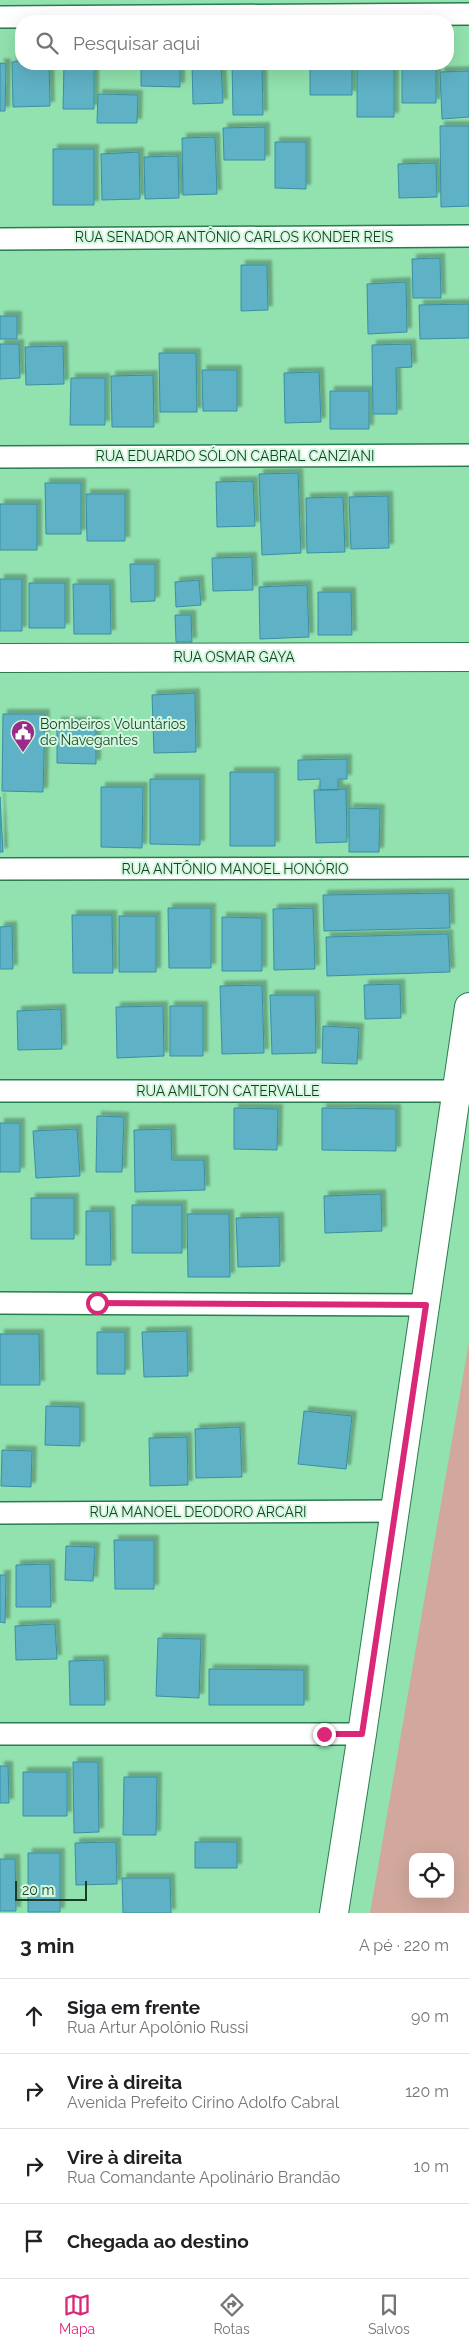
<!DOCTYPE html>
<html lang="pt">
<meta charset="utf-8">
<style>
:root{--surface:#fff;--page:#f2f2f2;--text:#202124;--muted:#757577;--line:#e0e0e0;--accent:#db2777}
body{margin:0;font-family:Raleway,sans-serif;background:var(--page);color:var(--text)}
.controls{position:absolute;right:15px;bottom:15px;display:grid;overflow:hidden;border-radius:10px;box-shadow:0 5px 20px #0002}
.controls button{width:45px;height:45px;display:grid;place-items:center;padding:0;border:0;border-bottom:1px solid var(--line);background:var(--surface);color:var(--text);font:25px sans-serif}
.scale{position:absolute;left:15px;bottom:12px;width:72px;box-sizing:border-box;padding-left:5px;border:2px solid #1b3d28;border-top:0;font-size:14px;line-height:18px;white-space:nowrap;color:#1b3d28;-webkit-text-stroke:4px #d2f9de;paint-order:stroke}
.stop{position:absolute;width:15px;height:15px;margin:-11px;border:4px solid #db2777;border-radius:50%;background:#fff}
.stop.end{background:#db2777;border-color:#fff;box-shadow:0 1px 5px #0008}
.list{margin:0;padding:0;list-style:none}
h2{display:flex;justify-content:space-between;align-items:center;height:65px;margin:0;padding:0 20px;font-size:21px}
h2 small{font-size:16px;font-weight:400;color:var(--muted)}
.list li{display:grid;grid-template-columns:32px 1fr auto;gap:15px;align-items:center;box-sizing:border-box;height:75px;padding:0 20px;border-top:1px solid var(--line)}
.list b{display:block;font-size:19px;white-space:nowrap}
.list p{margin:0;font-size:16px;white-space:nowrap;color:var(--muted)}
.list em{font-size:16px;font-style:normal;color:var(--muted)}
.icon{flex:none;width:28px;height:28px;fill:none;stroke:currentColor;stroke-width:2;stroke-linecap:round;stroke-linejoin:round}
.map{position:relative;flex:none;width:469px;height:1913px;overflow:hidden}
.search{position:absolute;background:var(--surface);box-shadow:0 5px 20px #0002;left:15px;right:15px;top:15px;height:55px;display:flex;align-items:center;gap:12px;box-sizing:border-box;padding:0 18px;border-radius:20px;color:var(--muted);font-size:19px}
.sheet{height:365px;background:var(--surface)}
nav{display:flex;justify-content:space-around;align-items:center;box-sizing:border-box;height:70px;border-top:1px solid var(--line);background:var(--surface);font-size:14px;color:var(--muted)}
nav a{display:grid;justify-items:center;gap:2px}
nav .on{color:var(--accent)}
.map>svg:first-child{display:block}
</style>
<div class="map">
<svg width="469" height="1913" viewBox="0 0 469 1913">
<defs>
<filter id="shadow"><feDropShadow dx="4.5" dy="-4.5" stdDeviation="1" flood-color="#0004"/></filter>
</defs>
<rect width="100%" height="100%" fill="#91e2ae"/>
<path fill="#d2a89d" fill-rule="evenodd" d="M 469,1342 L 469,1913 L 370,1913 ZM 413,1857 L 450,1857 L 450,1894 L 413,1894 Z"/>
<path fill="#5fb1c5" stroke="#3890a4" filter="url(#shadow)" d="M 21,61 L 21,64 L 49,64 L 50,106 L 13,107 L 12,62 Z
M 0,63 L 6,64 L 5,111 L 0,111 Z
M 64,64 L 94,64 L 94,109 L 63,109 Z
M 141,64 L 180,64 L 180,87 L 141,86 Z
M 192,64 L 221,64 L 223,103 L 193,104 Z
M 232,64 L 262,64 L 263,115 L 233,115 Z
M 310,64 L 352,64 L 352,95 L 310,95 Z
M 357,64 L 394,64 L 394,117 L 357,117 Z
M 402,67 L 436,67 L 436,103 L 402,103 Z
M 469,71 L 469,117 L 442,119 L 440,72 Z
M 98,94 L 138,95 L 137,123 L 97,123 Z
M 440,126 L 469,126 L 469,206 L 441,207 Z
M 265,127 L 265,160 L 224,160 L 223,128 Z
M 215,137 L 217,194 L 183,195 L 182,138 Z
M 275,142 L 306,142 L 306,189 L 275,188 Z
M 53,149 L 94,149 L 94,205 L 53,205 Z
M 139,152 L 140,199 L 102,200 L 101,154 Z
M 178,156 L 179,198 L 145,199 L 144,157 Z
M 436,163 L 437,197 L 399,198 L 398,164 Z
M 440,258 L 441,298 L 413,298 L 412,259 Z
M 241,265 L 267,265 L 268,310 L 241,311 Z
M 406,282 L 407,332 L 368,334 L 367,284 Z
M 469,304 L 469,338 L 420,339 L 419,305 Z
M 0,316 L 17,316 L 17,339 L 0,339 Z
M 0,344 L 19,344 L 20,378 L 0,379 Z
M 411,344 L 412,367 L 396,368 L 397,414 L 373,414 L 372,345 Z
M 63,346 L 64,384 L 26,385 L 25,347 Z
M 159,353 L 196,353 L 197,412 L 160,412 Z
M 202,370 L 237,370 L 237,411 L 203,411 Z
M 319,372 L 321,422 L 285,423 L 284,373 Z
M 153,375 L 154,427 L 112,427 L 111,376 Z
M 71,378 L 105,378 L 105,425 L 70,425 Z
M 330,391 L 369,391 L 369,429 L 330,429 Z
M 298,473 L 301,553 L 262,555 L 259,474 Z
M 253,481 L 255,526 L 217,527 L 216,482 Z
M 45,483 L 81,483 L 81,534 L 46,534 Z
M 86,494 L 125,494 L 125,541 L 87,541 Z
M 388,496 L 389,548 L 351,549 L 349,497 Z
M 343,497 L 345,552 L 307,553 L 306,498 Z
M 0,504 L 37,504 L 37,550 L 0,550 Z
M 252,557 L 253,590 L 213,591 L 212,558 Z
M 130,564 L 155,564 L 155,601 L 131,602 Z
M 0,579 L 22,579 L 22,631 L 0,631 Z
M 199,580 L 201,605 L 176,607 L 175,582 Z
M 29,583 L 65,583 L 65,628 L 29,628 Z
M 73,584 L 110,584 L 111,634 L 74,634 Z
M 307,585 L 309,637 L 260,639 L 259,587 Z
M 318,592 L 351,592 L 352,635 L 318,635 Z
M 175,615 L 191,615 L 192,642 L 176,642 Z
M 195,693 L 196,752 L 154,753 L 152,695 Z
M 3,714 L 45,714 L 43,792 L 2,791 Z
M 57,722 L 96,722 L 96,764 L 57,763 Z
M 347,759 L 347,779 L 338,779 L 338,790 L 320,790 L 320,779 L 298,780 L 298,760 Z
M 230,772 L 275,772 L 275,846 L 230,846 Z
M 150,779 L 200,779 L 200,845 L 150,844 Z
M 101,787 L 143,787 L 142,848 L 101,847 Z
M 346,789 L 347,842 L 316,843 L 314,790 Z
M 0,797 L 3,852 L 0,852 Z
M 349,808 L 380,809 L 379,852 L 349,852 Z
M 449,893 L 450,928 L 324,931 L 323,895 Z
M 168,908 L 211,908 L 211,968 L 169,968 Z
M 313,908 L 315,969 L 274,970 L 273,909 Z
M 72,915 L 112,915 L 113,973 L 73,973 Z
M 119,916 L 156,916 L 156,972 L 119,972 Z
M 222,917 L 262,918 L 262,971 L 222,971 Z
M 12,926 L 13,969 L 0,969 L 0,927 Z
M 448,934 L 450,972 L 327,976 L 326,937 Z
M 400,984 L 401,1018 L 365,1019 L 364,985 Z
M 262,985 L 264,1053 L 222,1054 L 220,986 Z
M 270,995 L 315,995 L 316,1053 L 272,1054 Z
M 163,1006 L 164,1056 L 117,1058 L 116,1007 Z
M 170,1006 L 203,1006 L 203,1056 L 170,1056 Z
M 61,1009 L 62,1049 L 18,1050 L 17,1011 Z
M 323,1026 L 359,1028 L 357,1064 L 322,1063 Z
M 234,1108 L 278,1109 L 277,1150 L 234,1149 Z
M 322,1108 L 396,1109 L 396,1151 L 322,1150 Z
M 97,1116 L 124,1117 L 122,1172 L 96,1172 Z
M 0,1123 L 20,1123 L 20,1172 L 0,1172 Z
M 77,1129 L 80,1176 L 36,1178 L 33,1131 Z
M 171,1129 L 172,1160 L 204,1160 L 205,1190 L 135,1192 L 134,1130 Z
M 381,1194 L 382,1231 L 325,1233 L 324,1196 Z
M 31,1198 L 74,1198 L 74,1239 L 31,1239 Z
M 132,1205 L 182,1205 L 182,1253 L 132,1253 Z
M 86,1211 L 110,1211 L 111,1265 L 86,1265 Z
M 187,1214 L 229,1214 L 230,1277 L 188,1277 Z
M 279,1217 L 280,1266 L 238,1267 L 236,1218 Z
M 187,1331 L 188,1376 L 144,1377 L 142,1332 Z
M 97,1332 L 125,1332 L 125,1374 L 97,1374 Z
M 0,1334 L 39,1334 L 40,1385 L 0,1385 Z
M 46,1406 L 80,1407 L 80,1446 L 45,1445 Z
M 304,1411 L 352,1416 L 346,1469 L 298,1464 Z
M 240,1427 L 242,1477 L 196,1478 L 195,1429 Z
M 187,1437 L 188,1485 L 150,1486 L 149,1438 Z
M 2,1450 L 32,1451 L 31,1487 L 1,1486 Z
M 114,1540 L 154,1540 L 154,1589 L 115,1589 Z
M 66,1546 L 95,1547 L 93,1581 L 65,1580 Z
M 50,1564 L 51,1607 L 16,1607 L 16,1565 Z
M 0,1575 L 6,1575 L 5,1623 L 0,1622 Z
M 55,1624 L 57,1659 L 16,1660 L 15,1626 Z
M 158,1638 L 201,1639 L 199,1698 L 156,1696 Z
M 104,1660 L 105,1705 L 70,1705 L 69,1661 Z
M 209,1669 L 304,1670 L 304,1705 L 209,1705 Z
M 73,1762 L 98,1762 L 99,1832 L 74,1833 Z
M 0,1766 L 8,1766 L 9,1803 L 0,1803 Z
M 23,1772 L 67,1772 L 67,1816 L 23,1816 Z
M 124,1777 L 157,1777 L 156,1835 L 123,1835 Z
M 116,1842 L 117,1884 L 76,1885 L 75,1843 Z
M 195,1842 L 237,1842 L 237,1868 L 195,1868 Z
M 28,1853 L 60,1853 L 60,1912 L 28,1912 Z
M 0,1859 L 15,1859 L 16,1911 L 0,1911 Z
M 122,1878 L 170,1878 L 171,1913 L 123,1913 Z"/>
<g fill="none" stroke-linecap="round" stroke-linejoin="round">
<g stroke="#297c4e" stroke-width="24">
<path id="minor" d="M 0,17 L 469,14
M 0,239 L 469,236
M 0,457 L 469,455
M 0,869 L 469,868
M 0,1091 L 457,1091
M 0,1303 L 426,1305
M 0,1513 L 396,1511
M 0,1734 L 362,1734"/>
</g>
<g stroke="#297c4e" stroke-width="30">
<path id="secondary" d="M 0,658 L 469,657
M 334,1913 L 362,1734 L 469,1007"/>
</g>
<use href="#minor" stroke="#fff" stroke-width="21"/>
<use href="#secondary" stroke="#fff" stroke-width="28"/>
</g>
<g fill="none" stroke-linecap="round" stroke-linejoin="round">
<path stroke="#db2777" stroke-width="6" d="M 97,1303 L 426,1305 L 362,1734 L 324,1734"/>
</g>
<defs>
<g id="civic-pin" transform="scale(1.25)"><path d="M0 17L-7.5 6A9.5 9.5 0 1 1 7.5 6Z" fill="#9b2b89" stroke="#d2f9de"/><path d="M-.6-6.5H3V-4.5H.6V-3L4-1V1h2V6H-6V1h2V-1L-.6-3ZM-1.2 2.5V6h2.4V2.5Z" fill="#fff"/></g>
</defs>
<g fill-rule="evenodd">
<use href="#civic-pin" x="23" y="732"/>
</g>
<g text-anchor="middle" dominant-baseline="central" stroke-width="4" stroke-linejoin="round" paint-order="stroke">
<g font-size="14" fill="#1b3d28" stroke="#d2f9de">
<text x="234" y="237">RUA SENADOR ANTÔNIO CARLOS KONDER REIS</text>
<text x="235" y="456">RUA EDUARDO SÓLON CABRAL CANZIANI</text>
<text x="234" y="657">RUA OSMAR GAYA</text>
<text x="235" y="869">RUA ANTÔNIO MANOEL HONÓRIO</text>
<text x="228" y="1091">RUA AMILTON CATERVALLE</text>
<text x="198" y="1512">RUA MANOEL DEODORO ARCARI</text>
</g>
<g font-size="14" fill="#1b3d28" stroke="#d2f9de" text-anchor="start">
<text x="40" y="724">Bombeiros Voluntários<tspan x="40" dy="16">de Navegantes</tspan></text>
</g>
</g>
</svg>
<div class="controls">
<button><svg class="icon" aria-label="locate" viewBox="0 0 24 24"><circle cx="12" cy="12" r="6"/><path d="M12 2v4M12 18v4M2 12h4M18 12h4"/></svg></button>
</div>
<div class="scale">20 m</div>
<div class="stop" style="left:97px;top:1303px"></div>
<div class="stop end" style="left:324px;top:1734px"></div>
<div class="search"><svg class="icon" aria-label="search" viewBox="0 0 24 24"><circle cx="10" cy="10" r="6"/><path d="M15 15l6 6"/></svg>Pesquisar aqui</div>
</div>
<section class="sheet">
<h2>3 min<small>A pé · 220 m</small></h2>
<ul class="list">
<li><svg class="icon" aria-label="ahead" viewBox="0 0 24 24"><path d="M12 20V5M6 11l6-6 6 6"/></svg><div><b>Siga em frente</b><p>Rua Artur Apolônio Russi</p></div><em>90 m</em></li>
<li><svg class="icon" aria-label="right" viewBox="0 0 24 24"><path d="M7 20v-9h11M14 6l5 5-5 5"/></svg><div><b>Vire à direita</b><p>Avenida Prefeito Cirino Adolfo Cabral</p></div><em>120 m</em></li>
<li><svg class="icon" aria-label="right" viewBox="0 0 24 24"><path d="M7 20v-9h11M14 6l5 5-5 5"/></svg><div><b>Vire à direita</b><p>Rua Comandante Apolinário Brandão</p></div><em>10 m</em></li>
<li><svg class="icon" aria-label="arrive" viewBox="0 0 24 24"><path d="M6 21V4h12l-3 4 3 4H6"/></svg><div><b>Chegada ao destino</b></div></li>
</ul>
</section>
<nav>
<a class="on"><svg class="icon" aria-label="map" viewBox="0 0 24 24"><path d="M3 6l6-2 6 2 6-2v14l-6 2-6-2-6 2zM9 4v14M15 6v14"/></svg>Mapa</a>
<a><svg class="icon" aria-label="directions" viewBox="0 0 24 24"><path d="M12 3l9 9-9 9-9-9zM9 14v-3h6M13 9l2 2-2 2"/></svg>Rotas</a>
<a><svg class="icon" aria-label="saved" viewBox="0 0 24 24"><path d="M7 4h10v16l-5-4-5 4z"/></svg>Salvos</a>
</nav>
